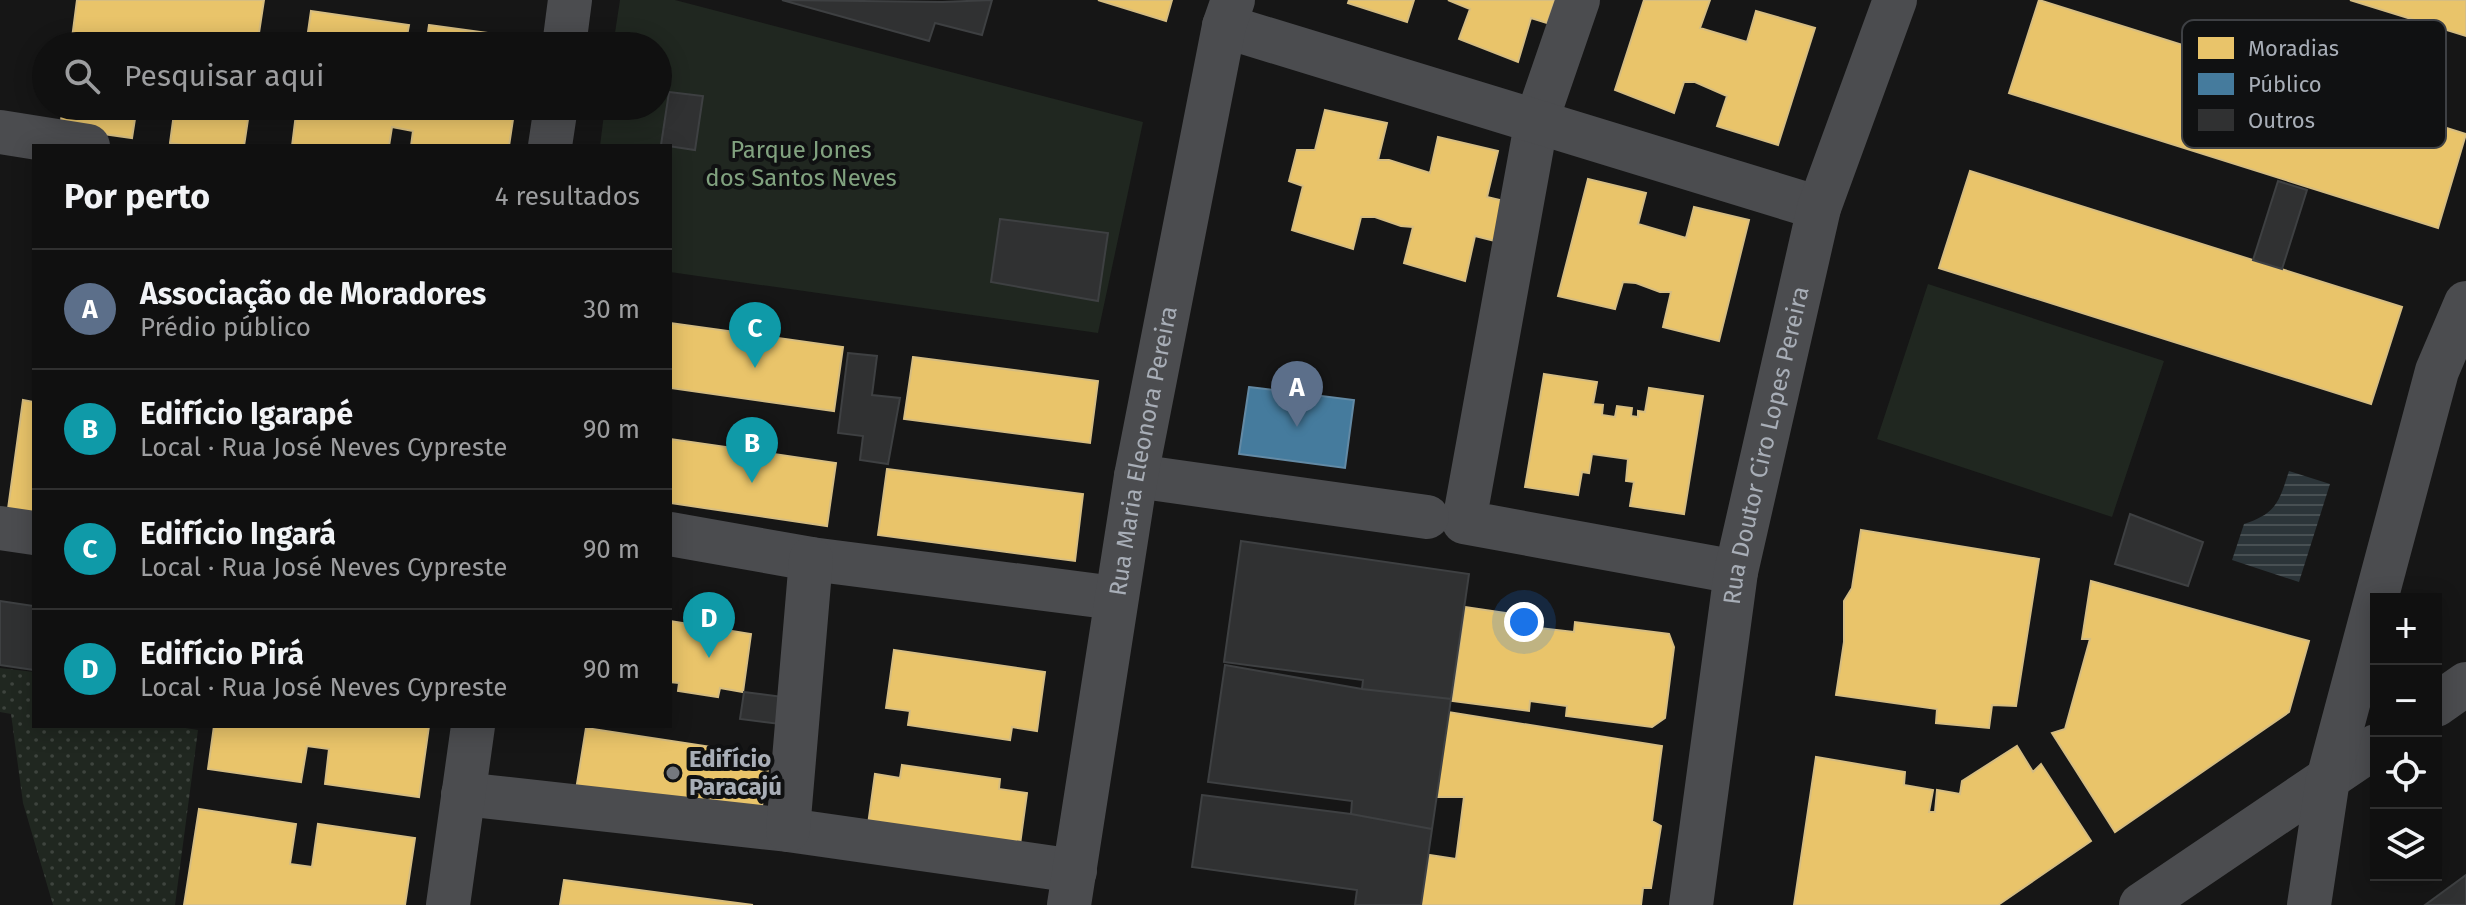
<!DOCTYPE html>
<html lang="pt">
<meta charset="utf-8">
<style>
:root{--surface:#101010;--page:#1e1e1e;--text:#f1f3f6;--muted:#9c9d9f;--line:#303030;--accent:#7c3aed}
body{margin:0;font-family:"Fira Sans",sans-serif;background:var(--page);color:var(--text)}
.controls{position:absolute;right:24px;bottom:24px;display:grid;overflow:hidden;border-radius:0px;box-shadow:0 4px 20px #0003}
.controls button{width:72px;height:72px;display:grid;place-items:center;padding:0;border:0;border-bottom:2px solid var(--line);background:var(--surface);color:var(--text);font:40px sans-serif}
.you{position:absolute;left:1524px;top:622px;width:28px;height:28px;margin:-20px;border:6px solid #fff;border-radius:50%;background:#1a73e8;box-shadow:0 0 0 12px #1a73e833}
.badge{display:grid;place-items:center;width:52px;height:52px;border-radius:50%;background:var(--accent);color:#fff;font-size:26px;font-weight:700}
.pin{position:absolute;translate:-50% -66px;filter:drop-shadow(0 2px 4px #0008)}
.pin::after{content:'';position:absolute;top:42px;width:28px;height:24px;background:inherit;clip-path:polygon(0 0,100% 0,50% 100%)}
.list{margin:0;padding:0;list-style:none}
h2{display:flex;justify-content:space-between;align-items:center;height:104px;margin:0;padding:0 32px;font-size:34px}
h2 small{font-size:26px;font-weight:400;color:var(--muted)}
.list li{display:grid;grid-template-columns:52px 1fr auto;gap:24px;align-items:center;box-sizing:border-box;height:120px;padding:0 32px;border-top:2px solid var(--line)}
.list b{display:block;font-size:30px;white-space:nowrap}
.list p{margin:0;font-size:26px;white-space:nowrap;color:var(--muted)}
.list em{font-size:26px;font-style:normal;color:var(--muted)}
.icon{flex:none;width:44px;height:44px;fill:none;stroke:currentColor;stroke-width:2;stroke-linecap:round;stroke-linejoin:round}
.map{position:relative;flex:none;width:2466px;height:905px;overflow:hidden}
.search{position:absolute;background:var(--surface);box-shadow:0 4px 20px #0003;left:32px;top:32px;width:640px;height:88px;display:flex;align-items:center;gap:20px;box-sizing:border-box;padding:0 28px;border-radius:44px;color:var(--muted);font-size:30px}
.panel{position:absolute;background:var(--surface);box-shadow:0 4px 20px #0003;left:32px;top:144px;width:640px;height:584px;border-radius:0px}
.map>svg:first-child{display:block}
</style>
<div class="map">
<svg width="2466" height="905" viewBox="0 0 2466 905">
<defs>
<pattern id="grass-dots" width="8" height="8" patternUnits="userSpaceOnUse" patternTransform="scale(2)"><rect width="8" height="8" fill="#202720"/><path d="M2 2h.1M6 6h.1" fill="none" stroke="#3e443e" stroke-width="1.8" stroke-linecap="round"/></pattern>
<pattern id="water-rules" width="6" height="5" patternUnits="userSpaceOnUse" patternTransform="scale(2)"><rect width="6" height="5" fill="#2c3539"/><path d="M0 2.5h6" fill="none" stroke="#485053"/></pattern>
</defs>
<rect width="100%" height="100%" fill="#161616"/>
<path fill="url(#grass-dots)" d="M 0,668 L 34,672 L 34,726 L 173,726 L 198,730 L 175,905 L 53,905 L 23,803 L 11,714 L 0,712 Z"/>
<path fill="#202720" d="M 620,0 L 675,0 L 1143,122 L 1098,333 L 670,272 L 670,146 L 600,146 L 605,106 L 658,106 L 658,46 L 613,46 Z
M 1928,284 L 2164,361 L 2112,517 L 1877,439 Z"/>
<path fill="url(#water-rules)" d="M 2289,471 L 2330,484 L 2299,582 L 2232,560 L 2244,524 C 2277,513 2279,502 2289,471 Z"/>
<path fill="#e9c46a" stroke="#d6bd81" stroke-width="2" d="M 77,0 L 264,0 L 257,46 L 71,46 Z
M 1098,0 L 1172,0 L 1166,21 Z
M 1349,0 L 1414,0 L 1407,22 L 1348,3 Z
M 1448,0 L 1555,0 L 1547,23 L 1531,18 L 1518,62 L 1459,39 L 1470,9 Z
M 1644,0 L 1710,0 L 1700,28 L 1747,42 L 1756,11 L 1815,28 L 1778,145 L 1717,126 L 1727,96 L 1695,82 L 1684,82 L 1674,113 L 1615,90 Z
M 2039,0 L 2466,134 L 2438,228 L 2009,93 Z
M 2350,0 L 2466,0 L 2466,36 Z
M 311,11 L 409,25 L 405,46 L 306,46 Z
M 429,25 L 525,38 L 524,46 L 426,46 Z
M 63,106 L 137,106 L 132,138 L 60,128 Z
M 175,106 L 250,106 L 244,146 L 190,146 L 170,143 Z
M 297,106 L 515,106 L 509,146 L 411,146 L 413,131 L 392,127 L 389,146 L 292,146 Z
M 1325,110 L 1387,123 L 1378,160 L 1389,160 L 1430,173 L 1438,137 L 1498,151 L 1487,197 L 1504,201 L 1495,241 L 1475,236 L 1465,281 L 1404,263 L 1413,227 L 1401,226 L 1375,217 L 1361,217 L 1353,249 L 1292,230 L 1303,186 L 1289,181 L 1297,150 L 1315,150 Z
M 1970,171 L 2402,307 L 2371,404 L 1939,268 Z
M 1588,179 L 1646,193 L 1638,224 L 1686,238 L 1694,207 L 1749,220 L 1719,341 L 1663,327 L 1671,292 L 1660,292 L 1636,283 L 1623,282 L 1615,309 L 1558,296 Z
M 670,323 L 843,347 L 834,411 L 670,388 Z
M 913,357 L 1098,381 L 1090,443 L 904,419 Z
M 1544,374 L 1597,382 L 1593,404 L 1603,405 L 1602,415 L 1615,417 L 1617,406 L 1632,408 L 1631,416 L 1638,417 L 1638,411 L 1645,412 L 1649,388 L 1703,396 L 1684,514 L 1630,506 L 1634,482 L 1626,481 L 1628,459 L 1592,454 L 1589,473 L 1582,472 L 1578,495 L 1525,487 Z
M 23,400 L 34,402 L 34,520 L 7,516 Z
M 670,439 L 836,463 L 827,526 L 670,503 Z
M 887,469 L 1083,494 L 1075,561 L 878,535 Z
M 1861,530 L 2039,559 L 2016,706 L 1992,705 L 1989,728 L 1936,723 L 1937,709 L 1836,695 L 1844,642 L 1844,601 L 1852,588 Z
M 2091,581 L 2309,641 L 2289,712 L 2115,832 L 2052,733 L 2065,729 L 2090,639 L 2082,639 Z
M 1465,607 L 1540,618 L 1539,628 L 1574,632 L 1575,622 L 1669,634 L 1674,647 L 1665,718 L 1652,727 L 1566,716 L 1567,706 L 1530,701 L 1529,711 L 1452,701 Z
M 670,621 L 751,634 L 743,692 L 720,688 L 718,697 L 678,691 L 679,683 L 670,682 Z
M 894,650 L 1045,672 L 1037,731 L 1012,727 L 1010,740 L 908,725 L 910,711 L 886,708 Z
M 1448,712 L 1662,746 L 1652,821 L 1661,826 L 1651,888 L 1643,888 L 1641,905 L 1421,905 L 1429,855 L 1456,859 L 1464,797 L 1437,797 Z
M 214,726 L 429,726 L 419,797 L 325,784 L 329,749 L 307,746 L 301,782 L 208,769 Z
M 586,728 L 770,756 L 760,818 L 576,790 Z
M 2017,746 L 2033,772 L 2041,764 L 2091,841 L 1998,905 L 1794,905 L 1816,757 L 1905,772 L 1904,785 L 1933,790 L 1929,812 L 1935,812 L 1937,790 L 1960,794 L 1962,781 Z
M 902,765 L 1000,779 L 999,789 L 1027,793 L 1019,852 L 867,832 L 875,774 L 900,778 Z
M 199,809 L 296,824 L 290,864 L 312,867 L 318,824 L 415,838 L 405,905 L 184,905 Z
M 564,880 L 669,894 L 753,905 L 560,905 Z"/>
<path fill="#457b9d" stroke="#638aa5" stroke-width="2" d="M 1249,387 L 1354,400 L 1345,468 L 1239,454 Z"/>
<path fill="#303132" stroke="#3e4042" stroke-width="2" d="M 782,0 L 942,2 L 992,0 L 982,35 L 935,23 L 929,41 Z
M 669,92 L 703,96 L 695,150 L 661,145 Z
M 2278,181 L 2307,190 L 2282,269 L 2253,260 Z
M 1000,219 L 1108,233 L 1098,301 L 991,282 Z
M 848,353 L 877,356 L 872,395 L 900,398 L 888,464 L 860,460 L 863,436 L 838,433 Z
M 2130,514 L 2203,542 L 2188,586 L 2115,564 Z
M 1241,541 L 1469,574 L 1451,699 L 1362,689 L 1363,680 L 1224,662 Z
M 0,601 L 34,606 L 34,670 L 0,665 Z
M 1225,665 L 1362,689 L 1451,699 L 1432,829 L 1351,814 L 1352,801 L 1208,782 Z
M 744,692 L 791,698 L 788,725 L 740,719 Z
M 1202,795 L 1351,814 L 1432,829 L 1421,905 L 1355,905 L 1357,890 L 1192,867 Z
M 2466,875 L 2466,905 L 2425,905 Z"/>
<g fill="none" stroke-linecap="round" stroke-linejoin="round">
<g stroke="#4b4c4f" stroke-width="44">
<path d="M 1578,0 L 1537,119 L 1464,522 L 1736,572"/>
<path d="M 1224,26 L 1819,208"/>
<path d="M 564,46 L 570,0"/>
<path d="M 0,132 L 88,146"/>
<path d="M 550,146 L 556,106"/>
<path d="M 1136,476 L 1427,517"/>
<path d="M 0,528 L 34,533"/>
<path d="M 670,534 L 811,559 L 1115,598"/>
<path d="M 2436,705 L 2466,684"/>
<path d="M 463,794 L 788,830 L 1075,871"/>
<path d="M 788,830 L 811,559"/>
<path d="M 448,905 L 473,726"/>
<path id="s1" d="M 1069,905 L 1136,476 L 1224,26 L 1233,0"/>
<path id="s2" d="M 1691,905 L 1736,572 L 1819,208 L 1895,0"/>
<path d="M 2141,905 L 2376,746"/>
<path d="M 2309,905 L 2328,779 L 2437,371 L 2466,303"/>
</g>
</g>
<circle fill="#75797f" stroke="#101112" stroke-width="3" cx="673" cy="773" r="8"/>
<g text-anchor="middle" dominant-baseline="central" stroke-width="8" stroke-linejoin="round" paint-order="stroke">
<g font-size="24" fill="#81a27f" stroke="#101112">
<text x="801" y="150">Parque Jones<tspan x="801" dy="28">dos Santos Neves</tspan></text>
</g>
<g font-size="24" fill="#a8aeb7" stroke="#101112">
<text stroke="none"><textPath href="#s2" startOffset="466">Rua Doutor Ciro Lopes Pereira</textPath></text>
<text stroke="none"><textPath href="#s1" startOffset="460">Rua Maria Eleonora Pereira</textPath></text>
</g>
<g font-size="24" font-weight="bold" fill="#a8aeb7" stroke="#101112" text-anchor="start">
<text x="689" y="759">Edifício<tspan x="689" dy="28">Paracajú</tspan></text>
</g>
</g>
<rect x="2182" y="20" width="264" height="128" rx="12" fill="#101112" stroke="#3e4044" stroke-width="2"/>
<rect x="2198" y="37" width="36" height="22" fill="#e9c46a"/>
<rect x="2198" y="73" width="36" height="22" fill="#457b9d"/>
<rect x="2198" y="109" width="36" height="22" fill="#303132"/>
<g font-size="22" fill="#a8aeb7">
<text x="2248" y="56">Moradias</text>
<text x="2248" y="92">Público</text>
<text x="2248" y="128">Outros</text>
</g>
</svg>
<div class="controls">
<button>+</button>
<button>−</button>
<button><svg class="icon" aria-label="locate" viewBox="0 0 24 24"><circle cx="12" cy="12" r="6"/><path d="M12 2v4M12 18v4M2 12h4M18 12h4"/></svg></button>
<button><svg class="icon" aria-label="layers" viewBox="0 0 24 24"><path d="M12 4l9 5-9 5-9-5zM3 14l9 5 9-5"/></svg></button>
</div>
<div class="you"></div>
<div class="pin badge" style="left:1297px;top:427px;background:#5c6f8a">A</div>
<div class="pin badge" style="left:752px;top:483px;background:#0f9aa8">B</div>
<div class="pin badge" style="left:755px;top:368px;background:#0f9aa8">C</div>
<div class="pin badge" style="left:709px;top:658px;background:#0f9aa8">D</div>
<div class="search"><svg class="icon" aria-label="search" viewBox="0 0 24 24"><circle cx="10" cy="10" r="6"/><path d="M15 15l6 6"/></svg>Pesquisar aqui</div>
<section class="panel">
<h2>Por perto<small>4 resultados</small></h2>
<ul class="list">
<li><span class="badge" style="background:#5c6f8a">A</span><div><b>Associação de Moradores</b><p>Prédio público</p></div><em>30 m</em></li>
<li><span class="badge" style="background:#0f9aa8">B</span><div><b>Edifício Igarapé</b><p>Local · Rua José Neves Cypreste</p></div><em>90 m</em></li>
<li><span class="badge" style="background:#0f9aa8">C</span><div><b>Edifício Ingará</b><p>Local · Rua José Neves Cypreste</p></div><em>90 m</em></li>
<li><span class="badge" style="background:#0f9aa8">D</span><div><b>Edifício Pirá</b><p>Local · Rua José Neves Cypreste</p></div><em>90 m</em></li>
</ul>
</section>
</div>
